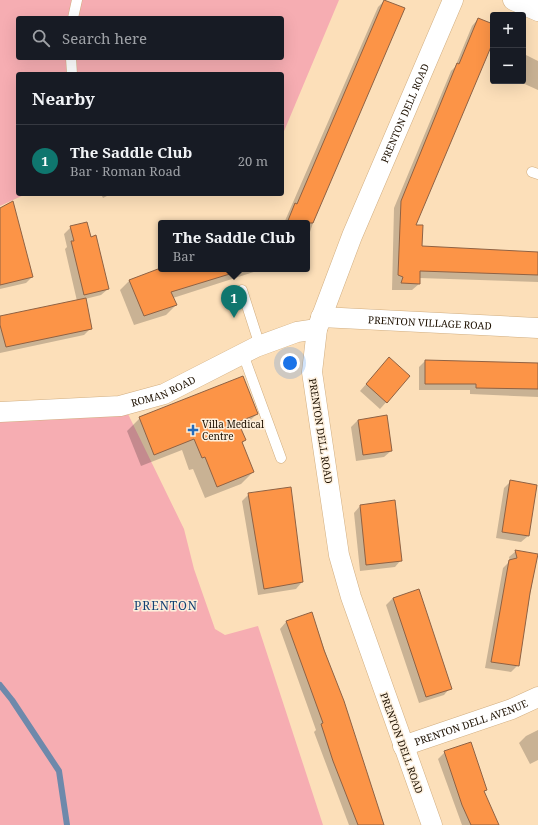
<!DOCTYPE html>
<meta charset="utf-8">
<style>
:root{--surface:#171b24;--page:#20242c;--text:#f1f3f6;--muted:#9ea1a6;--line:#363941;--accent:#0f766e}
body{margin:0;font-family:"Noto Serif",serif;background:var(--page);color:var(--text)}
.controls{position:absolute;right:12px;top:12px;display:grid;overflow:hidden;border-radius:4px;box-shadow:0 4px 16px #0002}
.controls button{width:36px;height:36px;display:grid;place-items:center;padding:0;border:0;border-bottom:1px solid var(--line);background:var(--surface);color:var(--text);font:20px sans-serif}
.you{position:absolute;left:290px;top:363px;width:14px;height:14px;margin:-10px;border:3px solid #fff;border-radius:50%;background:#1a73e8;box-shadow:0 0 0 6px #1a73e833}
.badge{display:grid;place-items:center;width:26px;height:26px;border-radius:50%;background:var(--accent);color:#fff;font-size:13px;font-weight:700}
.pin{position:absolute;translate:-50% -33px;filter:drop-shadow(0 1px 2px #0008)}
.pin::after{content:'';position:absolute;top:21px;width:14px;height:12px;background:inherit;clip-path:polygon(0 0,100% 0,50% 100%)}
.popup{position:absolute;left:158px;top:220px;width:152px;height:52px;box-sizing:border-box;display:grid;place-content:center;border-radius:4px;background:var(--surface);filter:drop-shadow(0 1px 3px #0005);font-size:13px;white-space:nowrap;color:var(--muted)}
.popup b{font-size:15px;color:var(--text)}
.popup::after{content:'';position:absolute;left:50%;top:100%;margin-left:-8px;border:8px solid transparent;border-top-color:var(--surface)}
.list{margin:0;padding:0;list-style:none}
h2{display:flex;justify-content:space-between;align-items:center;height:52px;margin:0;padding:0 16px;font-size:17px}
h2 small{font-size:13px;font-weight:400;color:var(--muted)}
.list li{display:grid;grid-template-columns:26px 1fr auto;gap:12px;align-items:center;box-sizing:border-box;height:72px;padding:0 16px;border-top:1px solid var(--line)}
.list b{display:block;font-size:15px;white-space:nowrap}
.list p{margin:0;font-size:13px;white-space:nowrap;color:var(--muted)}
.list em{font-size:13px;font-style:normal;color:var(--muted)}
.icon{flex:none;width:22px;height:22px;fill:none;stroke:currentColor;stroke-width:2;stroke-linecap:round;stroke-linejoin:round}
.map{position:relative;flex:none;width:538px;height:825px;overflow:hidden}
.search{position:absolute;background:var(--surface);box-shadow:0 4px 16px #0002;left:16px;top:16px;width:268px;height:44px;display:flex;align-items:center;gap:10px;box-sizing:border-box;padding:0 14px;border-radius:4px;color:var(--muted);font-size:15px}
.panel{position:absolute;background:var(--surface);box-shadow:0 4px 16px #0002;left:16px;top:72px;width:268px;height:124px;border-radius:4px}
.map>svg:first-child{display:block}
</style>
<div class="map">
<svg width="538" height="825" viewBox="0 0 538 825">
<rect width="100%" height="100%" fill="#fcdfb9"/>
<path fill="#f6adb2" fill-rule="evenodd" d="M 0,0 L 339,0 L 282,136 L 282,74 L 18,74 L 18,194 L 26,194 L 0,206 ZM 18,18 L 282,18 L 282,58 L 18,58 Z
M 128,414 L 184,529 L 194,569 L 215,629 L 225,635 L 258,626 L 323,825 L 0,825 L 0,417 Z"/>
<path fill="#0003" d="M 384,1 L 317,211 L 307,241 L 307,223 L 284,223 L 378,7 Z
M 478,19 L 493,25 L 493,39 L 414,226 L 421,247 L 538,253 L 538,282 L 419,278 L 419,284 L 412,290 L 392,290 L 394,208 L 451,71 L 455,67 L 472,26 Z
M 524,54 L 538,61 L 538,90 L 518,81 L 523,81 Z
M 101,194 L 111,194 L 103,198 Z
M 0,209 L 32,277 L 26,283 L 0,289 Z
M 262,221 L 263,223 L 254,223 Z
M 71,227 L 108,289 L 101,295 L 85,299 L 91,328 L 84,335 L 0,353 L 0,317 L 77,301 L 65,249 L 67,247 L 64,234 Z
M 161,269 L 263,269 L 173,298 L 176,305 L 166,315 L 134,325 L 120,290 L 130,280 Z
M 425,361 L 538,363 L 538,397 L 470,394 L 470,390 L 419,390 L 419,367 Z
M 383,365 L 409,377 L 380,409 L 360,391 Z
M 243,378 L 257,414 L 244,426 L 240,428 L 245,440 L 242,443 L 253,472 L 241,484 L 205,498 L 193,469 L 189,470 L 182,450 L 141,466 L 127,431 L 140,418 Z
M 358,420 L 391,451 L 384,457 L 356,461 L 351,427 Z
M 511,481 L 528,536 L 521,542 L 496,538 L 504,488 Z
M 249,494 L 302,582 L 296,589 L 258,595 L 242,501 Z
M 360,506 L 401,560 L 395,567 L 360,571 L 354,513 Z
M 516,551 L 537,555 L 518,665 L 511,672 L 485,668 L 503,568 L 510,561 L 509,557 Z
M 418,590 L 450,688 L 444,695 L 419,703 L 386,605 L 393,598 Z
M 312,613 L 384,825 L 349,825 L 314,732 L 316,730 L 280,629 L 286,622 Z
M 538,730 L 538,760 L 530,764 L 519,743 L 526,736 Z
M 445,752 L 486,790 L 483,792 L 498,825 L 462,825 L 438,759 Z"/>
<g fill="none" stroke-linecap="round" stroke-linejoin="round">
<path stroke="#6e89ab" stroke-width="6" d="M 0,685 L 12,700 L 59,771 L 67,825"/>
</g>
<path fill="#fc9447" stroke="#8f6244" d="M 384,0 L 405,8 L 313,223 L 287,223 L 295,203 L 297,204 Z
M 478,18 L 493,24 L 493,42 L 416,225 L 423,225 L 422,246 L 538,252 L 538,275 L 420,271 L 420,284 L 401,283 L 403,277 L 398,275 L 401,201 L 457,63 L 459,64 Z
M 13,201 L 33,277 L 0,285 L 0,208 Z
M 87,222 L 91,237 L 96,235 L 109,289 L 84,295 L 71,241 L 74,241 L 70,226 Z
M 158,269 L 233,269 L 233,273 L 171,292 L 177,305 L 144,316 L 129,280 Z
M 86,298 L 92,329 L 6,347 L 0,325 L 0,316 Z
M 389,357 L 410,376 L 387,403 L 366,384 Z
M 425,360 L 538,363 L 538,389 L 476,388 L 476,384 L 425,384 Z
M 243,376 L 258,414 L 238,422 L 246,440 L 242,442 L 254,472 L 217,487 L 205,457 L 202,458 L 194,439 L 154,455 L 139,417 Z
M 387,415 L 392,451 L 363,455 L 358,420 Z
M 510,480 L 537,485 L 529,536 L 502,532 Z
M 291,487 L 303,582 L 264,589 L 248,493 Z
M 395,500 L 402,561 L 366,565 L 360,505 Z
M 515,550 L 538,554 L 530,593 L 519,666 L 491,662 L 509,560 L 517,558 Z
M 419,589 L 452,689 L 426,697 L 393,598 Z
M 312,612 L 324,650 L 344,701 L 384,825 L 358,825 L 333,761 L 321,724 L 323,723 L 286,621 Z
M 471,742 L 487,790 L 484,791 L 499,825 L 471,825 L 462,805 L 444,751 Z"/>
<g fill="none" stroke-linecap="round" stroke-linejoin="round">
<g stroke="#d1ae80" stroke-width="11">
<path id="lane" d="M 73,18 L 77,0
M 71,58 L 72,74
M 532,172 L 538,174
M 242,290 L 260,346
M 243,354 L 281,458"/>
</g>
<g stroke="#d1ae80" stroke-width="21">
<g id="street">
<path d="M 513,0 L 538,11"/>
<path id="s1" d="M 321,317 L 538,328"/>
<path id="s2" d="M 0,412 L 120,406 L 164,394 L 256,347 L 297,332 L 317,329"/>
<path id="s3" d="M 403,746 L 512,709 L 538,697"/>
<path id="s4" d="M 432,825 L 351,597 L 339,555 L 312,372 L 317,329 L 352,236 L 453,0"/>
</g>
</g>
<use href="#lane" stroke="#fff" stroke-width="10"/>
<use href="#street" stroke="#fff" stroke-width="20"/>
</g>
<path fill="#246bbb" stroke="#fdefdc" stroke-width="1.5" d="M191 424h4v4h4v4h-4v4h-4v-4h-4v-4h4z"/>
<g text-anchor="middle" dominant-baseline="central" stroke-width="3" stroke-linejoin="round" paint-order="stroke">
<g font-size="10" fill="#1d1001" stroke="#fdefdc">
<text stroke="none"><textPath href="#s4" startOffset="747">PRENTON DELL ROAD</textPath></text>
<text stroke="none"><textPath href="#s1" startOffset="109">PRENTON VILLAGE ROAD</textPath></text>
<text stroke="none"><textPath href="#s2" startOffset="166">ROMAN ROAD</textPath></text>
<text transform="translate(321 431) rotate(81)">PRENTON DELL ROAD</text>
<text stroke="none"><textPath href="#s3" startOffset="72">PRENTON DELL AVENUE</textPath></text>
<text transform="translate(402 743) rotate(70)">PRENTON DELL ROAD</text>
</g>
<g font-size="10" fill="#1d1001" stroke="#fdefdc" text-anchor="start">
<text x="202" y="424">Villa Medical<tspan x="202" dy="12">Centre</tspan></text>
</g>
<g font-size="12" letter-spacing="1" fill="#144174" stroke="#fdefdc">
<text x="166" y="605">PRENTON</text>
</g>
</g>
</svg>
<div class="controls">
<button>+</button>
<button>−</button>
</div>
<div class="you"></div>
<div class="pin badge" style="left:234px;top:318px">1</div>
<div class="popup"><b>The Saddle Club</b>Bar</div>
<div class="search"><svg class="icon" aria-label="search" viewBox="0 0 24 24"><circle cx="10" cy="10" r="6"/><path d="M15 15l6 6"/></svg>Search here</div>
<section class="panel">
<h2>Nearby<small></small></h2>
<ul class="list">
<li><span class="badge">1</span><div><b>The Saddle Club</b><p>Bar · Roman Road</p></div><em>20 m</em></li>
</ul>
</section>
</div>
